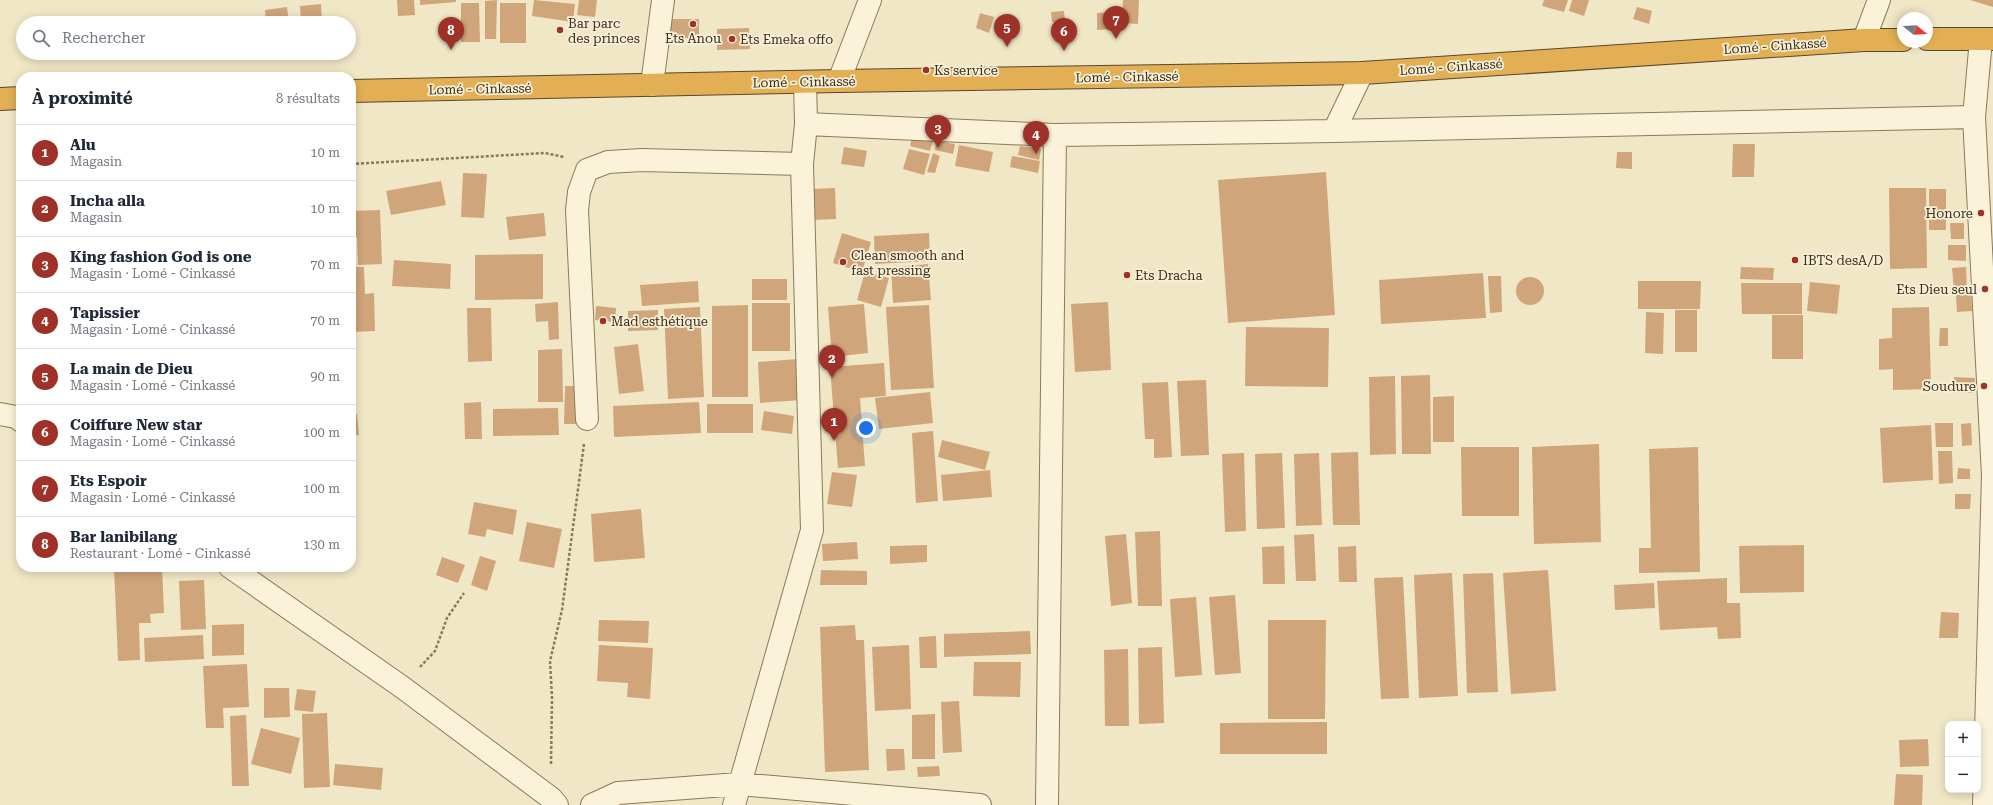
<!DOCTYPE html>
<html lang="fr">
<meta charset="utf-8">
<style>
:root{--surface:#fff;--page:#f6f6f7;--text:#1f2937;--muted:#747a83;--line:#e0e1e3;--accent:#9e3128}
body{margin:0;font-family:"Roboto Serif",serif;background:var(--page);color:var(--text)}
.controls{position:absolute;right:12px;bottom:12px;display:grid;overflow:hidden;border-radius:8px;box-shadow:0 2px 10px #0003}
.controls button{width:36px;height:36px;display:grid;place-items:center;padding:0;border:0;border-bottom:1px solid var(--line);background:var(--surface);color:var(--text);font:20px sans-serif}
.compass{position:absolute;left:1897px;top:12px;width:36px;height:36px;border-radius:50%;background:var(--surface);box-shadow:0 2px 10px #0003;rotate:108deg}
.you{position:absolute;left:866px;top:428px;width:14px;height:14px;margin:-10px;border:3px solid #fff;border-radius:50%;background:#1a73e8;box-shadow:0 0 0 6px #1a73e833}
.badge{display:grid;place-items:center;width:26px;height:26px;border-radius:50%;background:var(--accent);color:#fff;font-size:13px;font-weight:700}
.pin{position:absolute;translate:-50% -33px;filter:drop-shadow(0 1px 2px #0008)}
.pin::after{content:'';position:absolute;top:21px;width:14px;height:12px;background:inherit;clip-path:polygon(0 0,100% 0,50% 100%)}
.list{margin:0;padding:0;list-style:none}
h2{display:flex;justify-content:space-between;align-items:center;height:52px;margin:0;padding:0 16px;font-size:17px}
h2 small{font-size:13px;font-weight:400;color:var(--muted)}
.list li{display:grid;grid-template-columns:26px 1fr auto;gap:12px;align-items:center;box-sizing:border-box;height:56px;padding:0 16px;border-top:1px solid var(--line)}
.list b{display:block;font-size:15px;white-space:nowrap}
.list p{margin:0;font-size:13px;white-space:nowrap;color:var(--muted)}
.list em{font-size:13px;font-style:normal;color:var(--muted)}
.icon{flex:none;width:22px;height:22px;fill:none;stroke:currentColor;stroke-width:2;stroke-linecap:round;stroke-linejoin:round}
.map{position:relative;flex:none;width:1993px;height:805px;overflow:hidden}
.search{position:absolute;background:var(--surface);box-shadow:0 2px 10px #0003;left:16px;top:16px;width:340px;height:44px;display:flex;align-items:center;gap:10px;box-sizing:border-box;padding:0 14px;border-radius:22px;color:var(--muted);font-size:15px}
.panel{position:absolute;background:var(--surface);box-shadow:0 2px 10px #0003;left:16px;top:72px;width:340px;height:500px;border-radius:16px}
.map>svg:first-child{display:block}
</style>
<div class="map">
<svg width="1993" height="805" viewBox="0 0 1993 805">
<rect width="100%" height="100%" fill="#f0e7c6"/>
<path fill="#d0a57a" d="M 397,0 L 414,0 L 415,15 L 398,16 Z
M 420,0 L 456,0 L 456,2 L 420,5 Z
M 497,0 L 496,39 L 485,39 L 485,1 Z
M 534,0 L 575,4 L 573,22 L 532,16 Z
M 579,0 L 597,0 L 595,17 L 577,15 Z
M 1123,0 L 1139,0 L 1138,24 L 1122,23 Z
M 1544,0 L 1568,0 L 1564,12 L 1542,6 Z
M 1572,0 L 1589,0 L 1584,16 L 1569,11 Z
M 1971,0 L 1993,0 L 1993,7 L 1970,0 Z
M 461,3 L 479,3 L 480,42 L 461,42 Z
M 500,3 L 526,3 L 526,43 L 500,43 Z
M 321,4 L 322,23 L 301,23 L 300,6 Z
M 287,7 L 289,23 L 266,23 L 265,10 Z
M 1637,7 L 1652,11 L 1649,24 L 1633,19 Z
M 1064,11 L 1065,21 L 1052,22 L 1051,12 Z
M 1112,12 L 1112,29 L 1097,30 L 1097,13 Z
M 980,13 L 994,17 L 989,33 L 976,28 Z
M 243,16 L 262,21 L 261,23 L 241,23 Z
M 671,19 L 699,19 L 699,38 L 670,38 Z
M 749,28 L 750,49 L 717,50 L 717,29 Z
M 912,137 L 933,141 L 930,151 L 910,146 Z
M 936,141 L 955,144 L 953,154 L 935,150 Z
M 1733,144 L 1755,144 L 1754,177 L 1732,177 Z
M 959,145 L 993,152 L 989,172 L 955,166 Z
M 1020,146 L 1041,149 L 1039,160 L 1018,155 Z
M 844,147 L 867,151 L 864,167 L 841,164 Z
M 909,149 L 930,154 L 924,175 L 903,169 Z
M 1617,152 L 1632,152 L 1632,169 L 1616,168 Z
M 933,153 L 940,156 L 935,173 L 927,172 Z
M 1012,156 L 1040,161 L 1038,173 L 1010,167 Z
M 1326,172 L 1335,315 L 1228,323 L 1218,180 Z
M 463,173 L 487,174 L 484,218 L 461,217 Z
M 441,181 L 446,205 L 391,215 L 386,191 Z
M 835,188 L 836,219 L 811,220 L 811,189 Z
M 1889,188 L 1926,188 L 1927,268 L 1890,269 Z
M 1929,189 L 1946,189 L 1946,230 L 1929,230 Z
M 380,210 L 382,264 L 358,265 L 357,237 L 351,237 L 351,211 Z
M 544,213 L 546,236 L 509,240 L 506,217 Z
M 1950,223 L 1964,223 L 1964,239 L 1951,239 Z
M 842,233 L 871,242 L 862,272 L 833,263 Z
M 929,233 L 930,261 L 875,264 L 874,236 Z
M 1948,245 L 1966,245 L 1966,261 L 1948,260 Z
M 543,254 L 543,299 L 475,300 L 475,255 Z
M 394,260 L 451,264 L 450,289 L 392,286 Z
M 928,264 L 931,300 L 893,303 L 891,268 Z
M 351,267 L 364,267 L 365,294 L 374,293 L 375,331 L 351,332 Z
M 1741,267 L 1774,268 L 1773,280 L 1740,279 Z
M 1966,267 L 1967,289 L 1954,290 L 1952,268 Z
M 865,272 L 889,278 L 881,307 L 857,300 Z
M 1483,273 L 1486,318 L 1381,324 L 1379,280 Z
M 1488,276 L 1501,276 L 1502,312 L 1490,313 Z
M1516 291a14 14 0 1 1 28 0a14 14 0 1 1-28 0Z
M 752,279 L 787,279 L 787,300 L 752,300 Z
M 698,281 L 699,302 L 642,306 L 640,285 Z
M 1638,281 L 1701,281 L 1700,309 L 1638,309 Z
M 1810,282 L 1840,285 L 1837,314 L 1807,311 Z
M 1741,283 L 1802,283 L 1802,314 L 1742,314 Z
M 1971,294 L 1972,311 L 1957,312 L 1956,295 Z
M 558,302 L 559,339 L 549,340 L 548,321 L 536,322 L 535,304 Z
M 1108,302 L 1111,370 L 1075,372 L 1071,304 Z
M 752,303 L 790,303 L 790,351 L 752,351 Z
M 864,304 L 868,353 L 832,357 L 828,307 Z
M 748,305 L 748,397 L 712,397 L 712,306 Z
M 929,305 L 934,388 L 891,390 L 886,307 Z
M 596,306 L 616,308 L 615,322 L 595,320 Z
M 700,307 L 704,397 L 668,399 L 664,309 Z
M 1929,307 L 1931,389 L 1893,390 L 1893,369 L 1879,370 L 1879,339 L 1892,338 L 1892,308 Z
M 467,308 L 491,308 L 492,361 L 468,362 Z
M 658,310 L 658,330 L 628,331 L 628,311 Z
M 1675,310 L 1697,310 L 1697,352 L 1675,352 Z
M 1646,312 L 1664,313 L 1663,354 L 1645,353 Z
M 1772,315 L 1803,315 L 1803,359 L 1772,359 Z
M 1246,327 L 1329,328 L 1328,387 L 1245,386 Z
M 1940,328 L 1948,328 L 1948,346 L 1939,346 Z
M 638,344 L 644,391 L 619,394 L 614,347 Z
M 562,349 L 563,402 L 538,402 L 538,350 Z
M 798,359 L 801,400 L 760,403 L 758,362 Z
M 884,363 L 886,396 L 860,398 L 865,466 L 838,468 L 830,367 Z
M 1430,375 L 1431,454 L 1402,454 L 1401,376 Z
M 1395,376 L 1396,454 L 1370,455 L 1369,377 Z
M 1954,377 L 1975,378 L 1974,393 L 1953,392 Z
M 1206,380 L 1209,455 L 1181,456 L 1177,381 Z
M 1168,382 L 1172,457 L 1154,458 L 1154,439 L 1145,439 L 1142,383 Z
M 565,386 L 578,386 L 577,424 L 564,424 Z
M 930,392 L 933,423 L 879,429 L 875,398 Z
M 1454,396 L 1454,442 L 1433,442 L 1433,397 Z
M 481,402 L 482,439 L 465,439 L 464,403 Z
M 699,402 L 701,433 L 614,437 L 613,406 Z
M 707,404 L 753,404 L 753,433 L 707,433 Z
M 558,408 L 559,435 L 493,436 L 493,409 Z
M 764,411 L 794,416 L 792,434 L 761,430 Z
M 357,414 L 359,435 L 351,436 L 351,415 Z
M 1935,423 L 1953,423 L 1953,447 L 1936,447 Z
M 1971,423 L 1972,445 L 1962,446 L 1961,424 Z
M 1931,425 L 1933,480 L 1883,483 L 1880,428 Z
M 933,431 L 938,501 L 916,503 L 912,433 Z
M 942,440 L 990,452 L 985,470 L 938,457 Z
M 1599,444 L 1601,542 L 1534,544 L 1532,447 Z
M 1461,447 L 1519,447 L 1519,516 L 1462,516 Z
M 1698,447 L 1700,572 L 1639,573 L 1639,548 L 1651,548 L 1649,449 Z
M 1938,451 L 1952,451 L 1953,483 L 1939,484 Z
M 1358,452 L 1360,525 L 1333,525 L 1331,453 Z
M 1244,453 L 1246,531 L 1225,532 L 1222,454 Z
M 1282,453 L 1285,528 L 1257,529 L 1255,454 Z
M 1319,453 L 1322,525 L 1296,526 L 1294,454 Z
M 1958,468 L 1970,469 L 1970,479 L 1957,479 Z
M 990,470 L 992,497 L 943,501 L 941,475 Z
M 832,472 L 857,475 L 852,507 L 827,504 Z
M 1955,494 L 1971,494 L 1970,509 L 1955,509 Z
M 474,502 L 517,510 L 513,535 L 487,529 L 485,537 L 468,534 Z
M 641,509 L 645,558 L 594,562 L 591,514 Z
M 527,522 L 562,529 L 554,568 L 519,561 Z
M 1160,531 L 1162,606 L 1138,606 L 1135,532 Z
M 1126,534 L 1132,603 L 1111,606 L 1105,536 Z
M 1314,534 L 1316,581 L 1296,581 L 1294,535 Z
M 857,542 L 858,559 L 823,561 L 822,544 Z
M 927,545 L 927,562 L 890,564 L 890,546 Z
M 1804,545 L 1804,592 L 1740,593 L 1739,546 Z
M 1284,546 L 1285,584 L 1263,584 L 1262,547 Z
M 1356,546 L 1357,582 L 1339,582 L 1338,547 Z
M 480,556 L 496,561 L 487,591 L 471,585 Z
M 442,557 L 465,565 L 458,583 L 436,575 Z
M 114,567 L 162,567 L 164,613 L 150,614 L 151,623 L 139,623 L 140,660 L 118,661 Z
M 821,570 L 867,571 L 867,585 L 820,585 Z
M 1548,570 L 1556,691 L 1511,694 L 1503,573 Z
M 1452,573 L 1458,696 L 1419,698 L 1414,575 Z
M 1493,573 L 1498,692 L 1467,693 L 1463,574 Z
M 1403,577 L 1409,698 L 1381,699 L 1374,578 Z
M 1727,578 L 1727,603 L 1740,603 L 1741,638 L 1718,639 L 1717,627 L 1660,630 L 1657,581 Z
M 204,580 L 206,629 L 181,630 L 179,581 Z
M 1654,583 L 1655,608 L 1615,610 L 1614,585 Z
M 1235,595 L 1241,673 L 1215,675 L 1209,597 Z
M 1196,597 L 1202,675 L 1175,677 L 1170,599 Z
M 1941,612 L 1959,613 L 1958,638 L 1939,638 Z
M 599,620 L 649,621 L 648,643 L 598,641 Z
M 1268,620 L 1326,620 L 1325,719 L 1268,719 Z
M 244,624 L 244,655 L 212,656 L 212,625 Z
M 855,625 L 856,640 L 864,640 L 869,770 L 825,772 L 820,627 Z
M 1030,631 L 1031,654 L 944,657 L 944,634 Z
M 203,635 L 204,659 L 145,662 L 144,638 Z
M 936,636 L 937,668 L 920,668 L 919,637 Z
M 599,645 L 653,648 L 650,699 L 627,697 L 628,683 L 597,681 Z
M 909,645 L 911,709 L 875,711 L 872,647 Z
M 1162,647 L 1164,723 L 1139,724 L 1138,648 Z
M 1128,649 L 1129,726 L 1105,726 L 1104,650 Z
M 974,662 L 1021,662 L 1020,697 L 973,696 Z
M 247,664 L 249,707 L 223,708 L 224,728 L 206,728 L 203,666 Z
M 264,688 L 289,688 L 290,717 L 264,718 Z
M 297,689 L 316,691 L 313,712 L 294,710 Z
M 959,701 L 962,752 L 943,753 L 941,702 Z
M 327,713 L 330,787 L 304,788 L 302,714 Z
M 935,714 L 935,759 L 912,759 L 912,715 Z
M 246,715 L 249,786 L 232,786 L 230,716 Z
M 1327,722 L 1327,754 L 1220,754 L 1220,723 Z
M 261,728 L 300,738 L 291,774 L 251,764 Z
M 1928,739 L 1929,766 L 1900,767 L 1899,740 Z
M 886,749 L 904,749 L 905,770 L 887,771 Z
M 335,764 L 383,768 L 381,790 L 333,785 Z
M 939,766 L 940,776 L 918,777 L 917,767 Z
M 1896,774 L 1923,775 L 1922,805 L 1894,805 Z"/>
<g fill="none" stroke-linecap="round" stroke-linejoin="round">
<g stroke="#8c795b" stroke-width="24">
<path id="street" d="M 1981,39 L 1974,117 L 1993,475 L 1984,805
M 1864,40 L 1879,0
M 839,81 L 870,0
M 652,85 L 663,0
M 806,124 L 1055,135 L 1334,131 L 1974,117
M 1334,131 L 1362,73
M 0,414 L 16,417 L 21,421
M 587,419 L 577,210 L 579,192 L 587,170 L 608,162 L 642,160 L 802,164
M 230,567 L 402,687 L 551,798 L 557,805
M 592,805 L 618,793 L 739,784 L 980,805
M 734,805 L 812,530 L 802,164 L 806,124 L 805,82
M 1047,805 L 1055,135"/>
</g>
<g stroke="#5a472f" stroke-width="24">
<path id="highway" d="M 1927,39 L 1993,39
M 351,91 L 839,81 L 1362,73 L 1864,40 L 1903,40
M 0,99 L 21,98"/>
</g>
<path stroke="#8c795b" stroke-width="2.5" stroke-dasharray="3 2" stroke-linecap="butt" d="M 351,164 L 545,153 L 564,157
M 420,667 L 435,651 L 447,618 L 464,593
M 551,764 L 552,697 L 550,661 L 562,610 L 584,444"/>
<use href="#street" stroke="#faf3da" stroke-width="22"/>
<use href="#highway" stroke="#e2af54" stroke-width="22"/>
</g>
<g fill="#9e3128" stroke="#f7f0d6" stroke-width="1.5">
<circle cx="693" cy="24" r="4"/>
<circle cx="560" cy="30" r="4"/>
<circle cx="732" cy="39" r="4"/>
<circle cx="926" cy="70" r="4"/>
<circle cx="1981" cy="213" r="4"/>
<circle cx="1795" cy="260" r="4"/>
<circle cx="843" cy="262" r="4"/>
<circle cx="1127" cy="275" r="4"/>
<circle cx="1985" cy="289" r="4"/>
<circle cx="603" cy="321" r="4"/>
<circle cx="1984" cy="386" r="4"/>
</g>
<g text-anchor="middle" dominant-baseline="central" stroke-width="3.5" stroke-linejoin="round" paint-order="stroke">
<g font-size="13" fill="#3c2f1f" stroke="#f7f0d6" text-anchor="start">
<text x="568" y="23">Bar parc<tspan x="568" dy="15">des princes</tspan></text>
<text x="693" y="38" text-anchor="middle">Ets Anou</text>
<text x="740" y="39">Ets Emeka offo</text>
<text x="934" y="70">Ks service</text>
<text x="1973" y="213" text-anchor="end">Honore</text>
<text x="851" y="255">Clean smooth and<tspan x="851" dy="15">fast pressing</tspan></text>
<text x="1803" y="260">IBTS desA/D</text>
<text x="1135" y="275">Ets Dracha</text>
<text x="1977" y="289" text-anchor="end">Ets Dieu seul</text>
<text x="611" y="321">Mad esthétique</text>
<text x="1976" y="386" text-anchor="end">Soudure</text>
</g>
<g font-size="13" fill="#3c2f1f" stroke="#f7f0d6">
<text transform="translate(1775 46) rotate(-4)">Lomé - Cinkassé</text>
<text transform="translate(1451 67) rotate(-4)">Lomé - Cinkassé</text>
<text transform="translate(1127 77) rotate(-1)">Lomé - Cinkassé</text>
<text transform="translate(804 82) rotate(-1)">Lomé - Cinkassé</text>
<text transform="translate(480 89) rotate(-1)">Lomé - Cinkassé</text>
</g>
</g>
</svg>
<div class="controls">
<button>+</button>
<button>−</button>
</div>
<svg class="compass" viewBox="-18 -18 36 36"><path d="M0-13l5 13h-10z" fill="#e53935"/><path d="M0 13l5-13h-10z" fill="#747a83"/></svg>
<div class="you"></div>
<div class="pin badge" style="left:834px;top:441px">1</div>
<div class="pin badge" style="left:832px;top:378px">2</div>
<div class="pin badge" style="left:938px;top:148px">3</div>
<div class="pin badge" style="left:1036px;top:154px">4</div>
<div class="pin badge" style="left:1007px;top:47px">5</div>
<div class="pin badge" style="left:1064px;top:51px">6</div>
<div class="pin badge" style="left:1116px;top:39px">7</div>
<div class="pin badge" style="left:451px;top:50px">8</div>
<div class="search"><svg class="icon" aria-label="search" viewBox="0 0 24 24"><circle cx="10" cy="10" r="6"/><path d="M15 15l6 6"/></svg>Rechercher</div>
<section class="panel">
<h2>À proximité<small>8 résultats</small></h2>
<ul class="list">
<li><span class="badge">1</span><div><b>Alu</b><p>Magasin</p></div><em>10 m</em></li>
<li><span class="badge">2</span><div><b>Incha alla</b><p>Magasin</p></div><em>10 m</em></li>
<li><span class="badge">3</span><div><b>King fashion God is one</b><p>Magasin · Lomé - Cinkassé</p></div><em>70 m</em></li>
<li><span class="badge">4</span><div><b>Tapissier</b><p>Magasin · Lomé - Cinkassé</p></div><em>70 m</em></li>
<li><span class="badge">5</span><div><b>La main de Dieu</b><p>Magasin · Lomé - Cinkassé</p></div><em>90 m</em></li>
<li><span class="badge">6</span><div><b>Coiffure New star</b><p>Magasin · Lomé - Cinkassé</p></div><em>100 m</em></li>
<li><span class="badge">7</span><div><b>Ets Espoir</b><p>Magasin · Lomé - Cinkassé</p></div><em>100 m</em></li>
<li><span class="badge">8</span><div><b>Bar lanibilang</b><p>Restaurant · Lomé - Cinkassé</p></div><em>130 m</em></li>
</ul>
</section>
</div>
